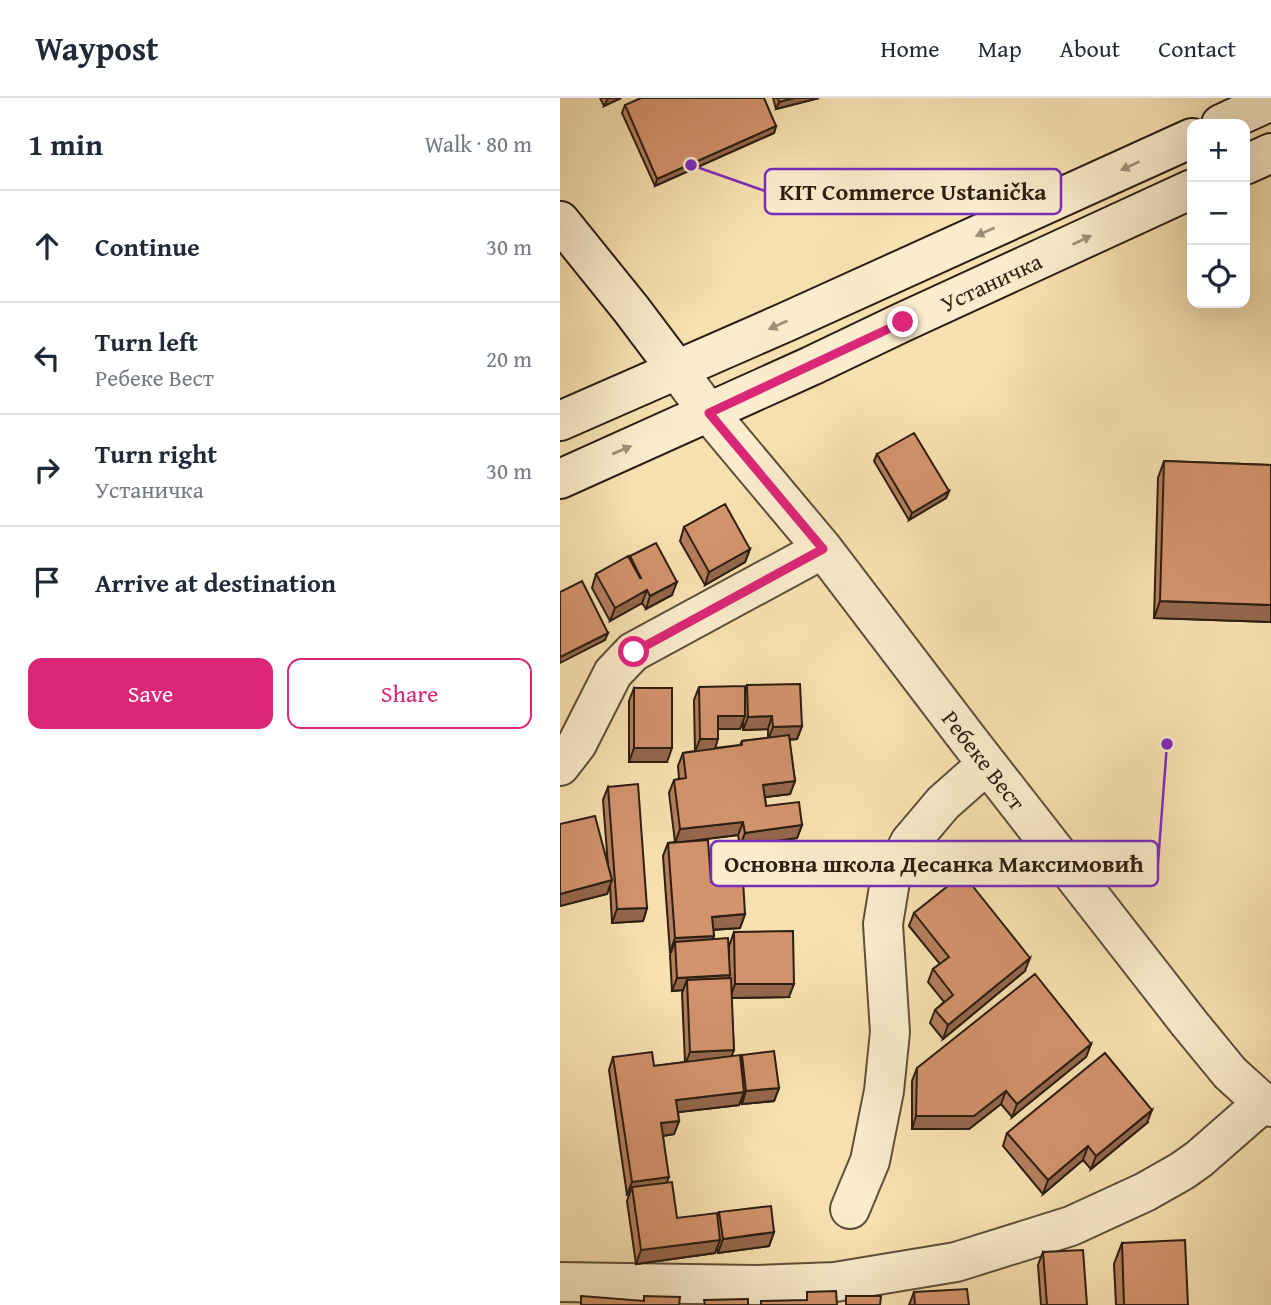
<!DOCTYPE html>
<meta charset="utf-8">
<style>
:root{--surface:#fff;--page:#f6f6f7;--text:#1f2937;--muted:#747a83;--line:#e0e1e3;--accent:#db2777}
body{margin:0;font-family:"Gentium Book Plus",serif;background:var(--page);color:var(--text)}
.controls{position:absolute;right:21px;top:21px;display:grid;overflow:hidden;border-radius:14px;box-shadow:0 7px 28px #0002}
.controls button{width:63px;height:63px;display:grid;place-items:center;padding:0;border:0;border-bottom:2px solid var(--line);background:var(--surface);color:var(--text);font:35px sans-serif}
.stop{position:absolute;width:21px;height:21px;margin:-16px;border:5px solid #db2777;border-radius:50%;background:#fff}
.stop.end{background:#db2777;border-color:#fff;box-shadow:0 2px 7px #0008}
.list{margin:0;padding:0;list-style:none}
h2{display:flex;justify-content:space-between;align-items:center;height:91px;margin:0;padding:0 28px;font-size:30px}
h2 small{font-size:23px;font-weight:400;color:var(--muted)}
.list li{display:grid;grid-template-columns:46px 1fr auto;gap:21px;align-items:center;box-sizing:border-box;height:112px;padding:0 28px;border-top:2px solid var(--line)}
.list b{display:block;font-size:26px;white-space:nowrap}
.list p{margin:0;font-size:23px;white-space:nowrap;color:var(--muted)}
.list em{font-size:23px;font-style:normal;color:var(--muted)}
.actions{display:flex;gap:14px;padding:21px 28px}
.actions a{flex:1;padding:16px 0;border:2px solid var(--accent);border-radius:14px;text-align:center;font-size:24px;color:var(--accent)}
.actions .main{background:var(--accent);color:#fff}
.icon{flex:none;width:38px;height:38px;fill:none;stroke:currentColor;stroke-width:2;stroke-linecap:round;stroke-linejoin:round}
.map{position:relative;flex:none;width:711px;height:1207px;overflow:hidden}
header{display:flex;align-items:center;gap:42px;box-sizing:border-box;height:98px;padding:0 35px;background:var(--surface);border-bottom:2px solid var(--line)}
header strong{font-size:33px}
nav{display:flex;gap:38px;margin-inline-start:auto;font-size:24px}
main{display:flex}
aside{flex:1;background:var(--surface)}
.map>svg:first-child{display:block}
</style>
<header>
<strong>Waypost</strong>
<nav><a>Home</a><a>Map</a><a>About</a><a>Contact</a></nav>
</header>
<main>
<aside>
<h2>1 min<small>Walk · 80 m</small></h2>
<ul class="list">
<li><svg class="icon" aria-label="ahead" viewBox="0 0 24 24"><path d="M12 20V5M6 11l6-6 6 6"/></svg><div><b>Continue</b></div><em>30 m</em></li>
<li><svg class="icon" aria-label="left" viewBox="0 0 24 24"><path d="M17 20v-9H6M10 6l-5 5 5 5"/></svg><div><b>Turn left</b><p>Ребеке Вест</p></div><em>20 m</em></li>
<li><svg class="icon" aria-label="right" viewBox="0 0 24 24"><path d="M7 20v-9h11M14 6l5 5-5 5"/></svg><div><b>Turn right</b><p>Устаничка</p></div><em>30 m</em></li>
<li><svg class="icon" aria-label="arrive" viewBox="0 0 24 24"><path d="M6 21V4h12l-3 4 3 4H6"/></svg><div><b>Arrive at destination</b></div></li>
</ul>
<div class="actions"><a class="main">Save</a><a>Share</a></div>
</aside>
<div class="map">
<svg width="711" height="1207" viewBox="0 0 711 1207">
<rect width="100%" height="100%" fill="#f8e1b1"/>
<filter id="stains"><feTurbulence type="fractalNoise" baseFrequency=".00286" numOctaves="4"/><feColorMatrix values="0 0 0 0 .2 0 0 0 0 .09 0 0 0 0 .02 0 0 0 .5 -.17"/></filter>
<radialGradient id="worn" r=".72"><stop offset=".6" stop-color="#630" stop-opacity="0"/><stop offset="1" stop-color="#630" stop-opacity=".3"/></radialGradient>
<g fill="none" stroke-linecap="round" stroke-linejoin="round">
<g stroke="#5f4f39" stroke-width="42">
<path id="street" d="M 117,272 L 149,315 L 263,451 L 410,644 L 629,925 L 670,975 L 703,1005 L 711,1009
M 0,668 L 17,646 L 53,575 L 73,554 L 263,451
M 290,1111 L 310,1063 L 324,993 L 330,934 L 323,826 L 330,783 L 350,744 L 383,705 L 427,666
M 0,1184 L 196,1187 L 275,1184 L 396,1164 L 511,1128 L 585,1094 L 622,1073 L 639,1061 L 703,1005"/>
</g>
<g stroke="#2c1e11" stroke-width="42">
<path id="secondary" d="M 661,26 L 711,3
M 685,67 L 711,55
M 0,123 L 71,211 L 117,272
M 0,323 L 226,224 L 632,40
M 0,381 L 251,268 L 343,224 L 632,91"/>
</g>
<use href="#street" stroke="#faeccc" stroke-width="38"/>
<use href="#secondary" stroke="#faeccc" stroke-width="38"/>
</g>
<path fill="#b57e5e" stroke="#2c1e11" stroke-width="2" fill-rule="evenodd" d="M 40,0 L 61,0 L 44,8 Z
M 213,0 L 259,0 L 216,11 Z
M 65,7 L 216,28 L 214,35 L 95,88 L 62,15 Z
M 317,356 L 389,393 L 386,400 L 349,422 L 314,363 Z
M 604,363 L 711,367 L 711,524 L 594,520 L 598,380 Z
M 124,429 L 190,451 L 185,464 L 145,487 L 120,443 Z
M 70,458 L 112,497 L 86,511 L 82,505 L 50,523 L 32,490 L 36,476 L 69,460 Z
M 187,587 L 242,628 L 237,641 L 229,642 L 235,683 L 230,696 L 205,699 L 206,708 L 242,727 L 237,740 L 180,748 L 178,737 L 117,744 L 151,784 L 185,816 L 180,830 L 153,832 L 154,838 L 152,841 L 169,865 L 169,848 L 174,834 L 229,899 L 171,900 L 174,952 L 171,958 L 180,961 L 182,957 L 219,990 L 214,1003 L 182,1006 L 181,1002 L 179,1007 L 118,1014 L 119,1023 L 114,1036 L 103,1038 L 107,1085 L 117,1120 L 157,1119 L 159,1114 L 214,1134 L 209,1148 L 158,1155 L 157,1150 L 155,1155 L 76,1166 L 67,1103 L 69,1097 L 67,1097 L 49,972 L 53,959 L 94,968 L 125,964 L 122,895 L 123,892 L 112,893 L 110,857 L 111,854 L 110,854 L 103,758 L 108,745 L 115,744 L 109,695 L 114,682 L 119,681 L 118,668 L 123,655 L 135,653 L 134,602 L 139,589 L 185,594 ZM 183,623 L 183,632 L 208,631 L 208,640 L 182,643 L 180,647 L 155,650 L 158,631 L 180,631 Z
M 74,590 L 107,664 L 69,664 L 69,603 Z
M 48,689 L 87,810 L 83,823 L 52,825 L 50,788 L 47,796 L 0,808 L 0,726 L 48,768 L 43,702 Z
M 354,815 L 465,873 L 383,941 L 370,925 L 375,912 L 384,904 L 368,884 L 373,871 L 380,866 L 349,828 Z
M 531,946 L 526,959 L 452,1019 L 441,1006 L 409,1031 L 352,1031 L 352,983 L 357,970 Z
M 587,1025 L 531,1071 L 523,1062 L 483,1096 L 443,1048 L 447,1035 Z
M 562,1145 L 628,1207 L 556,1207 L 554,1166 Z
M 483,1154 L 527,1207 L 481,1207 L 478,1167 Z
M 354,1194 L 409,1207 L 349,1207 Z"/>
<path fill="#94674c" stroke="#2c1e11" stroke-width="2" d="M 48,0 L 61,0 L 44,8 Z
M 234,0 L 259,0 L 216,11 L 219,4 Z
M 216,28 L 214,35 L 95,88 L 97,81 Z
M 389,393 L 386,400 L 349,422 L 352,415 Z
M 190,451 L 185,464 L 145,487 L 149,474 Z
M 117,484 L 112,497 L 86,511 L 90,498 Z
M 87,492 L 82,505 L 50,523 L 55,510 Z
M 600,503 L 711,507 L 711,524 L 594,520 Z
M 48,535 L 45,542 L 0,565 L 0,559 Z
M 158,618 L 185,618 L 180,631 L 153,631 Z
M 212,618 L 208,631 L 183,632 L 188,619 Z
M 242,628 L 237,641 L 208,642 L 213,629 Z
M 140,641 L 158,641 L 154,654 L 135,654 Z
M 74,650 L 112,650 L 107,664 L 69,664 Z
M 235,683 L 230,696 L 198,700 L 203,687 Z
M 183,724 L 178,737 L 115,745 L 120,731 Z
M 242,727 L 237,740 L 180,748 L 185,735 Z
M 52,782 L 47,796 L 0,808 L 0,796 Z
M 87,810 L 83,823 L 52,825 L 57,811 Z
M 185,816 L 180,830 L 148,832 L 152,819 Z
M 154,838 L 149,851 L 115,844 L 111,854 L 110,854 L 115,840 Z
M 470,860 L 465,873 L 383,941 L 388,927 Z
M 170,877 L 165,890 L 127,882 L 123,892 L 112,893 L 117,880 Z
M 175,886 L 234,886 L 229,899 L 170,900 Z
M 531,946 L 526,959 L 452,1019 L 457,1006 Z
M 174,952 L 169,965 L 125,967 L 130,954 Z
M 219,990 L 214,1003 L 182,1006 L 186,993 Z
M 446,993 L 441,1006 L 409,1031 L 352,1031 L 356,1018 Z
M 184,994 L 179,1007 L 111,1015 L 116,1002 Z
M 592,1012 L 587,1025 L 531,1071 L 536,1058 Z
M 119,1023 L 114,1036 L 96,1039 L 101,1025 Z
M 528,1048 L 523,1062 L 483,1096 L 488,1082 Z
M 109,1079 L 104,1092 L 72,1089 L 69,1097 L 67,1097 L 72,1084 Z
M 214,1134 L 209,1148 L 158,1155 L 163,1141 Z
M 160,1142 L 155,1155 L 76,1166 L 81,1152 Z"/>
<path fill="#d3936d" stroke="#2c1e11" stroke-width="2" d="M 81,0 L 204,0 L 216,28 L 97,81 L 65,7 Z
M 218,0 L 234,0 L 219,4 Z
M 354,335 L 389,393 L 352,415 L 317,356 Z
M 604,363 L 711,367 L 711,507 L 600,503 Z
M 165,406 L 190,451 L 149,474 L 124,429 Z
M 96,445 L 117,484 L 90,498 L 87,492 L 55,510 L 36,476 L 68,458 L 80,480 L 81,480 L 70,458 Z
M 22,483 L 48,535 L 0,559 L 0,494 Z
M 240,586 L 242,628 L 213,629 L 212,618 L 188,619 L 187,587 Z
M 185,588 L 185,618 L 158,618 L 158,641 L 140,641 L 139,589 Z
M 74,590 L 112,590 L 112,650 L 74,650 Z
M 229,637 L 235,683 L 203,687 L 206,708 L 239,704 L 242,727 L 185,735 L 183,724 L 120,731 L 114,682 L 126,680 L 123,655 L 182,647 L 182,643 Z
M 78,686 L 87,810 L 57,811 L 48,689 Z
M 35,718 L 52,782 L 0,796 L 0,726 Z
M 148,742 L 151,784 L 183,782 L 185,816 L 152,819 L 154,838 L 115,840 L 108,745 Z
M 403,776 L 470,860 L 388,927 L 375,912 L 393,897 L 373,871 L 389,859 L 354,815 Z
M 233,833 L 234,886 L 175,886 L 174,834 Z
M 168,840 L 170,877 L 117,880 L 115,844 Z
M 475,876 L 531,946 L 457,1006 L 446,993 L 414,1018 L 356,1018 L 357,970 Z
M 171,880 L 174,952 L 130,954 L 127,882 Z
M 214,953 L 219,990 L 186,993 L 182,957 Z
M 92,954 L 94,968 L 180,957 L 184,994 L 116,1002 L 119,1023 L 101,1025 L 109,1079 L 72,1084 L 53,959 Z
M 545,955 L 592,1012 L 536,1058 L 528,1048 L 488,1082 L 447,1035 Z
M 112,1084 L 117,1120 L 157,1115 L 160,1142 L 81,1152 L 72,1089 Z
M 211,1108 L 214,1134 L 163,1141 L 159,1114 Z
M 625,1142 L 628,1207 L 564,1207 L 562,1145 Z
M 523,1152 L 527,1207 L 487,1207 L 483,1154 Z
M 407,1191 L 409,1207 L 355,1207 L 354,1194 Z
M 276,1193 L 277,1207 L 201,1207 L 201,1203 L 247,1202 L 247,1194 Z
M 21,1198 L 84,1203 L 84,1198 L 120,1199 L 119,1207 L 21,1207 Z
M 286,1198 L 321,1198 L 320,1207 L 286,1207 Z
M 188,1201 L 188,1207 L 145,1207 L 144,1202 Z"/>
<defs><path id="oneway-solid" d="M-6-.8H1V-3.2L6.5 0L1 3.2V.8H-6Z" transform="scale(1.75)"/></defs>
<g fill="#9d8f78">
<use href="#oneway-solid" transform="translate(570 68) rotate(155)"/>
<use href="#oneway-solid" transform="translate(425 134) rotate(156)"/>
<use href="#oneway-solid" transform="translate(522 142) rotate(-25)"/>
<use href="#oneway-solid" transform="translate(218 227) rotate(156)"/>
<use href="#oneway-solid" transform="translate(62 352) rotate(-23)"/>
</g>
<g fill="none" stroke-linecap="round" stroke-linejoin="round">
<path stroke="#db2777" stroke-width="9" d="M 74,554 L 263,451 L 149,315 L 343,224"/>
</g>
<g text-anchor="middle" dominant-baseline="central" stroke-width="5" stroke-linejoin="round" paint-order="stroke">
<g font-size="23" fill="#2c1e11" stroke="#faeccc">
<text transform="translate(431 184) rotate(-25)">Устаничка</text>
<text transform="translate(424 662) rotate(52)">Ребеке Вест</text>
</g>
</g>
<path fill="none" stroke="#7b2cbf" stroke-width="2.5" d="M131 67L205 93M607 646L598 765"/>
<g fill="#7b2cbf" stroke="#faeccc" stroke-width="2.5">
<circle cx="131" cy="67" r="7"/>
<circle cx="607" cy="646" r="7"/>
</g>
<g fill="#faeccc" stroke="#7b2cbf" stroke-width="2.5">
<rect x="205" y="71" width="296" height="45" rx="7"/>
<rect x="151" y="743" width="447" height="45" rx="7"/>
</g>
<g font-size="24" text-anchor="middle" font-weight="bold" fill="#2c1e11">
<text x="353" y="102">KIT Commerce Ustanička</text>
<text x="374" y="774">Основна школа Десанка Максимовић</text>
</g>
<rect width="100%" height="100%" filter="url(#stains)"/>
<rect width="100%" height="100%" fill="url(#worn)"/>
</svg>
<div class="controls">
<button>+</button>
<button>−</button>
<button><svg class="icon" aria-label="locate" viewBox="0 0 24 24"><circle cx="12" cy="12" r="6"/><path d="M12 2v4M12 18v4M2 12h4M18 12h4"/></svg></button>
</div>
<div class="stop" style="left:74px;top:554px"></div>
<div class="stop end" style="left:343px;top:224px"></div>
</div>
</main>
